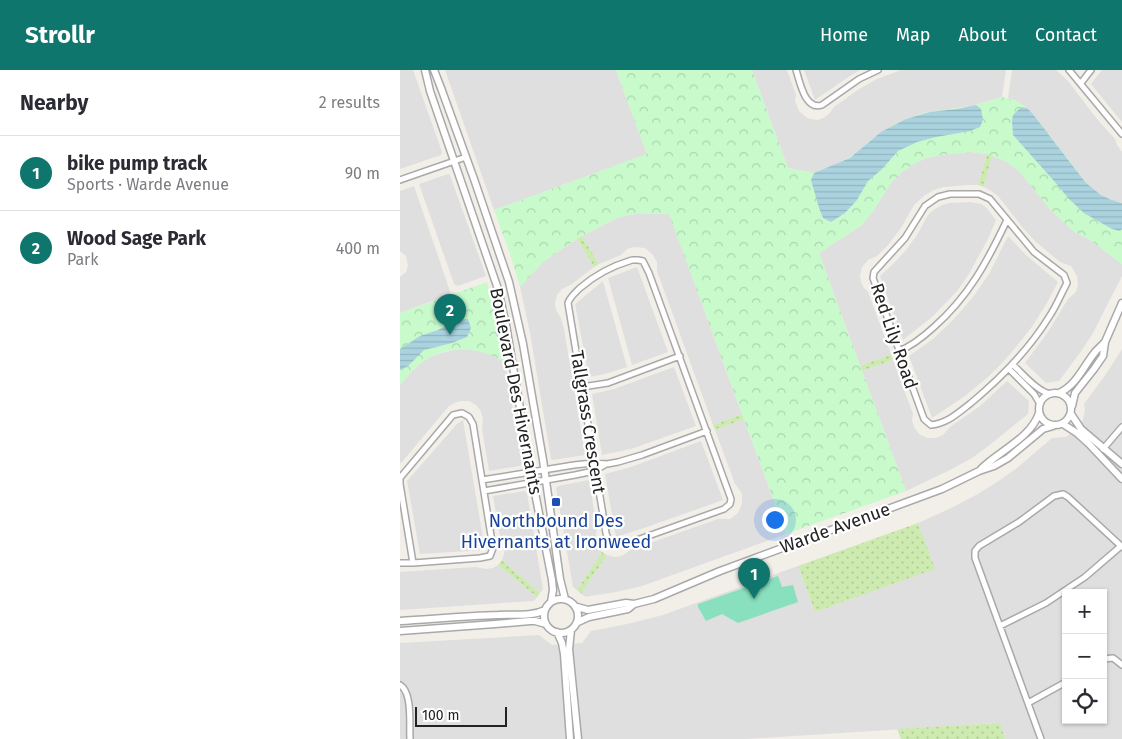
<!DOCTYPE html>
<meta charset="utf-8">
<style>
:root{--surface:#fff;--page:#f7f7f7;--text:#2b2b33;--muted:#7c7c81;--line:#e1e1e2;--accent:#0f766e}
body{margin:0;font-family:"Fira Sans",sans-serif;background:var(--page);color:var(--text)}
.controls{position:absolute;right:15px;bottom:15px;display:grid;overflow:hidden;border-radius:0px;box-shadow:0 1px 4px #0004}
.controls button{width:45px;height:45px;display:grid;place-items:center;padding:0;border:0;border-bottom:1px solid var(--line);background:var(--surface);color:var(--text);font:25px sans-serif}
.scale{position:absolute;left:15px;bottom:12px;width:92px;box-sizing:border-box;padding-left:5px;border:2px solid #222;border-top:0;font-size:14px;line-height:18px;white-space:nowrap;color:#222;-webkit-text-stroke:4px #fff;paint-order:stroke}
.you{position:absolute;left:374px;top:449px;width:18px;height:18px;margin:-12px;border:4px solid #fff;border-radius:50%;background:#1a73e8;box-shadow:0 0 0 8px #1a73e833}
.badge{display:grid;place-items:center;width:32px;height:32px;border-radius:50%;background:var(--accent);color:#fff;font-size:16px;font-weight:700}
.pin{position:absolute;translate:-50% -41px;filter:drop-shadow(0 1px 2px #0008)}
.pin::after{content:'';position:absolute;top:26px;width:18px;height:15px;background:inherit;clip-path:polygon(0 0,100% 0,50% 100%)}
.list{margin:0;padding:0;list-style:none}
h2{display:flex;justify-content:space-between;align-items:center;height:65px;margin:0;padding:0 20px;font-size:21px}
h2 small{font-size:16px;font-weight:400;color:var(--muted)}
.list li{display:grid;grid-template-columns:32px 1fr auto;gap:15px;align-items:center;box-sizing:border-box;height:75px;padding:0 20px;border-top:1px solid var(--line)}
.list b{display:block;font-size:19px;white-space:nowrap}
.list p{margin:0;font-size:16px;white-space:nowrap;color:var(--muted)}
.list em{font-size:16px;font-style:normal;color:var(--muted)}
.icon{flex:none;width:28px;height:28px;fill:none;stroke:currentColor;stroke-width:2;stroke-linecap:round;stroke-linejoin:round}
.map{position:relative;flex:none;width:722px;height:669px;overflow:hidden}
header{display:flex;align-items:center;gap:30px;box-sizing:border-box;height:70px;padding:0 25px;background:var(--accent);color:#fff}
header strong{font-size:24px}
nav{display:flex;gap:28px;margin-inline-start:auto;font-size:18px}
main{display:flex}
aside{flex:1;background:var(--surface)}
.map>svg:first-child{display:block}
</style>
<header>
<strong>Strollr</strong>
<nav><a>Home</a><a>Map</a><a>About</a><a>Contact</a></nav>
</header>
<main>
<aside>
<h2>Nearby<small>2 results</small></h2>
<ul class="list">
<li><span class="badge">1</span><div><b>bike pump track</b><p>Sports · Warde Avenue</p></div><em>90 m</em></li>
<li><span class="badge">2</span><div><b>Wood Sage Park</b><p>Park</p></div><em>400 m</em></li>
</ul>
</aside>
<div class="map">
<svg width="722" height="669" viewBox="0 0 722 669">
<defs>
<pattern id="grass-dots" width="8" height="8" patternUnits="userSpaceOnUse" patternTransform="scale(1.25)"><rect width="8" height="8" fill="#cdebb0"/><path d="M2 2h.1M6 6h.1" fill="none" stroke="#b0c997" stroke-width="1.8" stroke-linecap="round"/></pattern>
<pattern id="park-crowns" width="20" height="18" patternUnits="userSpaceOnUse" patternTransform="scale(1.25)"><rect width="20" height="18" fill="#c8facc"/><path d="M2 6a3 3 0 1 1 6 0M12 15a3 3 0 1 1 6 0" fill="none" stroke="#acd6af"/></pattern>
<pattern id="water-rules" width="6" height="5" patternUnits="userSpaceOnUse" patternTransform="scale(1.25)"><rect width="6" height="5" fill="#aad3df"/><path d="M0 2.5h6" fill="none" stroke="#92b5bf"/></pattern>
</defs>
<rect width="100%" height="100%" fill="#f2efe9"/>
<path fill="#e0dfdf" fill-rule="evenodd" d="M 0,0 L 13,0 L 42,82 L 41,85 L 0,99 Z
M 45,0 L 216,0 L 247,84 L 94,140 Z
M 352,0 L 387,0 L 396,25 L 395,31 L 399,41 L 406,47 L 410,49 L 418,50 L 425,47 L 430,43 L 434,37 L 459,19 L 477,9 L 501,0 L 606,0 L 602,27 L 571,36 L 530,42 L 506,49 L 471,70 L 458,82 L 450,88 L 414,103 L 388,98 Z
M 404,0 L 460,0 L 450,6 L 415,30 Z
M 612,0 L 656,0 L 668,11 L 697,49 L 715,69 L 717,75 L 722,82 L 722,133 L 705,127 L 689,117 L 680,107 L 671,93 L 629,40 L 617,31 L 608,28 Z
M 702,0 L 722,0 L 722,52 L 691,14 Z
M 570,82 L 587,84 L 578,115 L 569,115 L 544,117 L 534,120 L 525,125 L 514,135 L 501,158 L 488,175 L 477,186 L 468,190 L 462,197 L 460,205 L 461,212 L 464,218 L 468,222 L 491,284 L 460,296 L 419,183 L 462,155 L 473,141 L 491,113 L 501,103 L 512,95 L 526,88 L 541,85 Z
M 592,85 L 607,92 L 619,101 L 650,139 L 663,152 L 675,162 L 689,169 L 722,194 L 722,206 L 693,263 L 682,280 L 659,311 L 646,313 L 625,293 L 648,262 L 668,229 L 676,222 L 678,214 L 677,206 L 671,196 L 660,192 L 635,171 L 623,158 L 598,126 L 591,121 L 584,117 Z
M 48,104 L 50,105 L 86,206 L 58,216 L 54,214 L 19,114 Z
M 14,116 L 51,224 L 0,243 L 0,207 L 6,202 L 8,196 L 6,186 L 0,181 L 0,121 Z
M 569,132 L 581,134 L 586,137 L 596,150 L 588,169 L 569,204 L 557,221 L 532,247 L 503,270 L 480,206 L 493,194 L 506,180 L 517,165 L 528,145 L 535,139 L 542,135 L 549,133 Z
M 269,143 L 342,344 L 313,355 L 257,201 L 257,192 L 253,185 L 245,178 L 234,177 L 227,179 L 221,185 L 199,194 L 182,166 L 215,149 L 224,146 L 235,144 Z
M 608,166 L 626,185 L 658,212 L 648,231 L 634,254 L 616,277 L 603,292 L 588,307 L 565,326 L 532,348 L 509,286 L 533,269 L 554,249 L 573,227 L 589,204 Z
M 177,169 L 194,197 L 172,214 L 162,219 L 157,225 L 155,233 L 156,240 L 161,248 L 164,259 L 185,385 L 153,390 L 151,389 L 130,263 L 120,217 L 143,192 Z
M 237,197 L 268,282 L 232,295 L 208,208 Z
M 203,211 L 227,297 L 205,304 L 189,307 L 175,234 Z
M 64,279 L 74,280 L 88,283 L 105,292 L 122,394 L 120,396 L 89,401 L 82,359 L 83,350 L 81,341 L 76,335 L 69,331 L 61,331 L 54,333 L 48,337 L 2,392 L 0,393 L 0,315 L 11,302 L 22,292 L 32,286 L 41,283 L 55,280 Z
M 722,279 L 722,669 L 605,669 L 599,653 L 346,669 L 0,669 L 0,573 L 139,565 L 152,575 L 182,573 L 191,561 L 227,554 L 263,545 L 398,496 L 415,542 L 534,499 L 518,453 L 549,439 L 578,424 L 597,412 L 617,398 L 652,368 L 666,367 L 672,363 L 682,353 L 685,340 L 684,334 L 706,304 ZM 666,523 L 703,523 L 703,650 L 666,650 Z
M 493,290 L 513,344 L 512,350 L 514,357 L 519,364 L 523,366 L 528,368 L 536,368 L 543,365 L 550,357 L 580,336 L 607,311 L 629,331 L 628,344 L 591,374 L 572,388 L 550,400 L 506,421 L 462,301 Z
M 274,297 L 296,356 L 231,379 L 202,385 L 192,324 L 214,319 Z
M 344,349 L 386,464 L 242,516 L 216,522 L 190,526 L 186,527 L 181,524 L 207,485 L 214,487 L 222,486 L 230,480 L 318,449 L 330,449 L 338,443 L 342,434 L 342,424 L 339,419 L 335,414 L 315,360 Z
M 63,350 L 85,480 L 20,484 L 7,411 L 57,354 Z
M 301,371 L 323,430 L 247,457 L 216,467 L 205,404 L 231,397 Z
M 189,410 L 197,459 L 196,464 L 196,470 L 198,477 L 202,482 L 177,520 L 173,517 L 156,418 L 158,416 Z
M 125,421 L 127,423 L 143,519 L 140,523 L 102,490 L 104,484 L 105,477 L 103,471 L 100,466 L 93,426 Z
M 98,495 L 137,527 L 134,531 L 0,540 L 0,502 L 75,497 L 86,499 L 93,498 Z"/>
<path fill="url(#grass-dots)" d="M 587,84 L 592,85 L 584,117 L 578,115 Z
M 182,166 L 199,194 L 194,197 L 177,169 Z
M 491,284 L 493,290 L 462,301 L 460,296 Z
M 342,344 L 344,349 L 315,360 L 313,355 Z
M 518,453 L 535,499 L 415,542 L 398,496 Z
M 202,482 L 207,485 L 181,524 L 177,520 Z
M 102,490 L 140,523 L 137,527 L 98,495 Z
M 600,653 L 605,669 L 501,669 L 497,659 Z"/>
<path fill="url(#park-crowns)" d="M 216,0 L 352,0 L 388,98 L 414,103 L 441,92 L 458,82 L 471,70 L 493,55 L 512,47 L 523,43 L 571,36 L 602,27 L 617,31 L 627,38 L 632,43 L 671,93 L 686,113 L 697,123 L 705,127 L 722,133 L 722,194 L 689,169 L 675,162 L 663,152 L 650,139 L 619,101 L 607,92 L 587,84 L 570,82 L 541,85 L 526,88 L 512,95 L 501,103 L 491,113 L 473,141 L 462,155 L 419,183 L 506,421 L 386,464 L 269,144 L 235,144 L 224,146 L 215,149 L 178,168 L 143,192 L 120,217 L 110,184 L 94,140 L 247,84 Z
M 87,212 L 97,250 L 105,292 C 79,277 48,274 22,292 C 14,298 7,306 0,315 L 0,243 Z"/>
<path fill="#88e0be" d="M 378,506 L 382,517 L 393,515 L 398,532 L 338,553 L 322,544 L 306,551 L 298,537 L 298,534 Z"/>
<path fill="url(#water-rules)" d="M 576,35 L 581,39 L 583,50 L 580,57 L 570,61 L 536,67 L 517,72 L 498,81 L 481,100 L 468,111 L 457,130 L 445,143 L 431,152 L 423,148 L 419,138 L 411,110 L 414,103 L 450,88 L 481,62 L 506,49 L 530,42 L 557,39 Z
M 621,37 L 627,38 L 632,43 L 686,113 L 701,125 L 712,130 L 722,133 L 722,159 L 720,161 L 712,159 L 684,143 L 669,129 L 654,111 L 613,65 L 612,51 L 613,45 Z
M 68,249 L 71,258 L 67,267 L 52,273 L 24,280 L 8,296 L 0,300 L 0,279 L 20,266 L 38,260 L 57,250 Z"/>
<g fill="none" stroke-linecap="round" stroke-linejoin="round">
<g stroke="#a9a9a9" stroke-width="8">
<path id="minor" d="M 396,0 C 400,12 405,41 422,35 L 459,9 L 478,0
M 669,0 L 722,64
M 681,13 L 691,0
M 0,110 L 66,87
M 550,124 L 579,124 L 590,129 L 634,182 L 664,205 L 667,213 C 661,224 656,237 649,247 C 628,281 601,308 571,333 C 558,343 548,353 531,355 L 524,349 L 473,208 L 474,202 L 505,168 L 525,136 L 538,127 Z
M 232,190 L 238,190 L 243,191 L 249,203 L 331,429 L 330,434 L 324,439 L 237,470 L 226,474 L 215,474 L 208,469 L 206,463 L 168,233 C 170,227 175,223 180,218 C 196,204 212,196 232,190 Z
M 499,281 C 512,276 523,267 534,257 C 569,226 587,192 607,150
M 613,295 C 623,304 637,321 650,324
M 609,299 L 634,324 L 640,334
M 182,317 L 208,313 L 280,286
M 62,343 L 69,347 L 73,354 L 93,478 L 90,486 L 80,488 L 13,493 L 0,414 L 0,408 L 53,345 Z
M 703,379 L 722,357
M 82,410 L 174,395 L 193,393 L 207,394 L 218,392 L 242,385 L 307,361
M 84,421 L 175,405 L 194,401 L 206,394
M 0,493 L 13,493
M 600,556 L 646,533 L 685,507 L 721,476
M 703,589 L 713,588 L 722,595
M 0,615 C 13,623 9,655 10,669
M 628,633 L 666,612
M 641,669 L 575,488 L 575,481 L 579,476 L 619,452 L 654,426 L 663,424 L 668,427 L 722,477"/>
</g>
<g stroke="#a9a9a9" stroke-width="9">
<path id="tertiary" d="M 25,0 L 30,21 L 98,219 L 106,255 L 129,392 L 152,510 L 153,520 L 151,532
M 34,0 L 41,18 L 74,109 L 109,212 L 123,274 L 143,390 L 160,509 L 165,529
M639 339a16 16 0 1 1 32 0a16 16 0 1 1-32 0Z
M 659,323 C 677,315 684,295 696,281 C 699,278 702,275 705,272
M 672,336 L 675,323 L 694,299 L 703,286 L 705,272 L 722,233
M 671,344 L 681,359 L 722,394
M 663,354 L 677,363 L 689,374 L 722,409
M 581,399 C 599,381 631,368 639,343
M144 546a17 17 0 1 1 34 0a17 17 0 1 1-34 0Z
M 177,537 L 188,540 L 226,533 L 234,534
M 0,551 C 33,549 66,546 98,545 C 114,544 131,547 145,540
M 178,552 L 189,547 L 228,539 L 234,534 L 254,529 L 320,501 L 542,419 L 579,401 L 594,396 L 608,388 L 643,359 L 653,356
M 171,560 L 169,579 L 178,669
M 0,561 L 95,554 L 130,551 L 135,551 L 146,554
M 157,562 L 162,573 L 164,584 L 170,669"/>
</g>
<use href="#minor" stroke="#fff" stroke-width="5"/>
<use href="#tertiary" stroke="#fff" stroke-width="6"/>
</g>
<rect fill="#1a4fb4" stroke="#fff" stroke-width="2" x="151" y="427" width="10" height="10" rx="2.5"/>
<g text-anchor="middle" dominant-baseline="central" stroke-width="4.5" stroke-linejoin="round" paint-order="stroke">
<g font-size="18" fill="#222" stroke="#fff">
<text transform="translate(494 266) rotate(71)">Red Lily Road</text>
<text transform="translate(116 321) rotate(79)">Boulevard Des Hivernants</text>
<text transform="translate(188 352) rotate(81)">Tallgrass Crescent</text>
<text transform="translate(435 458) rotate(-20)">Warde Avenue</text>
</g>
<g font-size="18" fill="#164399" stroke="#fff">
<text x="156" y="451">Northbound Des<tspan x="156" dy="21">Hivernants at Ironweed</tspan></text>
</g>
</g>
</svg>
<div class="controls">
<button>+</button>
<button>−</button>
<button><svg class="icon" aria-label="locate" viewBox="0 0 24 24"><circle cx="12" cy="12" r="6"/><path d="M12 2v4M12 18v4M2 12h4M18 12h4"/></svg></button>
</div>
<div class="scale">100 m</div>
<div class="you"></div>
<div class="pin badge" style="left:354px;top:529px">1</div>
<div class="pin badge" style="left:50px;top:265px">2</div>
</div>
</main>
